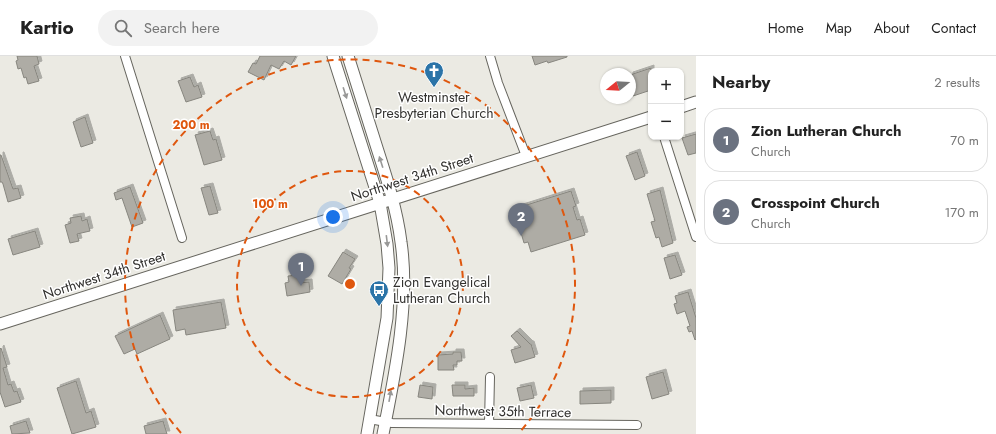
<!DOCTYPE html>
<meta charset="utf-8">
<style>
:root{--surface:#fff;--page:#f2f2f2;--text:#222;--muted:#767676;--line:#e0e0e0;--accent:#0b8043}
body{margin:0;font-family:Jost,sans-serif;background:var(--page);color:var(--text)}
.controls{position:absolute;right:12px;top:12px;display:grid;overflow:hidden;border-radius:8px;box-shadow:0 1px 3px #0004}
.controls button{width:36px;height:36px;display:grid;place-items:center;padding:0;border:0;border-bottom:1px solid var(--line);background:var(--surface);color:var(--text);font:20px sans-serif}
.compass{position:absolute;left:600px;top:12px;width:36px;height:36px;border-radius:50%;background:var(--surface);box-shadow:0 1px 3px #0004;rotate:252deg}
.you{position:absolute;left:333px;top:161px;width:14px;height:14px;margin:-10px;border:3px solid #fff;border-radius:50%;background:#1a73e8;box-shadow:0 0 0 6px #1a73e833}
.badge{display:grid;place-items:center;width:26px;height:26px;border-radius:50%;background:var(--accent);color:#fff;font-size:13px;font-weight:700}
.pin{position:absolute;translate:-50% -33px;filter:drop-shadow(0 1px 2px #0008)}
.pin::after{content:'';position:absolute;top:21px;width:14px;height:12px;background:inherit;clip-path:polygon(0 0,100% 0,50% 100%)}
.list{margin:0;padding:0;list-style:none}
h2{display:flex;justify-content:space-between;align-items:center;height:52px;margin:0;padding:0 16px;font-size:17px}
h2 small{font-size:13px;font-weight:400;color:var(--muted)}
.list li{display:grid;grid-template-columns:26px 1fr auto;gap:12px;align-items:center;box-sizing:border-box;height:64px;margin:0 8px 8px;padding:0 8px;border:1px solid var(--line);border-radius:16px}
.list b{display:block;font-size:15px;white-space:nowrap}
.list p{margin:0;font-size:13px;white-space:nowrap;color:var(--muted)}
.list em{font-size:13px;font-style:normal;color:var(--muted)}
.icon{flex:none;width:22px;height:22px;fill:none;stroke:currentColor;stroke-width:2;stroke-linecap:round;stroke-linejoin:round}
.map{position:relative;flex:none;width:696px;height:378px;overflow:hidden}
header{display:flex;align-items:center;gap:24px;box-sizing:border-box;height:56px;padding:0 20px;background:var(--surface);border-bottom:1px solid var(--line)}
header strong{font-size:19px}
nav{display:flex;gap:22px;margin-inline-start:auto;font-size:14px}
.search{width:280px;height:36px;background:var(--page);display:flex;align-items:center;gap:10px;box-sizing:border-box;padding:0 14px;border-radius:22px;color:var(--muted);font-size:15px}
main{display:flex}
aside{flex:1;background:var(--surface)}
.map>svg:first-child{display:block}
</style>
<header>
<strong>Kartio</strong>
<div class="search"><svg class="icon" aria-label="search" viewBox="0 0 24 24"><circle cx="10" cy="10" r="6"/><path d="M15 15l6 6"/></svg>Search here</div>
<nav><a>Home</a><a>Map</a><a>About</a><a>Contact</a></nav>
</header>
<main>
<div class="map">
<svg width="696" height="378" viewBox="0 0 696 378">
<defs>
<filter id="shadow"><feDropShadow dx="3" dy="-3" stdDeviation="0" flood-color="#0004"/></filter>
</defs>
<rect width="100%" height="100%" fill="#ebeae3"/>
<path fill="#aeaca5" stroke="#87867f" filter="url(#shadow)" d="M 17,0 L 37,0 L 39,8 L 34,10 L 39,25 L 28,28 L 26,21 L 24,22 L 21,12 L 18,13 L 16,5 L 18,4 Z
M 260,0 L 296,0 L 291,9 L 284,5 L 279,13 L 271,9 L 264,24 L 248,16 L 253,7 L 256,8 Z
M 532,0 L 567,0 L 567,1 L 548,7 L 547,5 L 535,9 Z
M 651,12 L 651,34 L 633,40 L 630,29 L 630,19 Z
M 190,21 L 194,31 L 198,29 L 202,41 L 186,46 L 178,25 Z
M 85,61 L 93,87 L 81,91 L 73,66 Z
M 210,75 L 213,84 L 216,83 L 222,104 L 204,109 L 195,79 Z
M 696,78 L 696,97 L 688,99 L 682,82 Z
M 637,96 L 645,120 L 635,124 L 626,100 Z
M 0,99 L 1,99 L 13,133 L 18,132 L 21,142 L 8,146 L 3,128 L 2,126 L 0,126 Z
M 210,130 L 218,157 L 209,159 L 201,132 Z
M 130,131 L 143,167 L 132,171 L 122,142 L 116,144 L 114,137 Z
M 660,134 L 673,187 L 662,191 L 659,181 L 656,182 L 651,166 L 655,165 L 647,138 Z
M 571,135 L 576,150 L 573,151 L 577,164 L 580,163 L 585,179 L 531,196 L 528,186 L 524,187 L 517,163 L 521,162 L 517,152 Z
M 81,160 L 82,165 L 87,163 L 90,175 L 77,178 L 79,185 L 70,187 L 65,169 L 71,167 L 70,162 Z
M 35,175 L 40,191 L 13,199 L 8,183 Z
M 343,196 L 355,203 L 349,212 L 351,213 L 342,228 L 328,220 Z
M 675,199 L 682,219 L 670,223 L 664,202 Z
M 299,219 L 300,227 L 309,226 L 310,236 L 287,240 L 285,227 L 289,226 L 288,220 Z
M 688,236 L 696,262 L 696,283 L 695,284 L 692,275 L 689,276 L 687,271 L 690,270 L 685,255 L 677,258 L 674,248 L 677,247 L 675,240 Z
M 221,246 L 226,272 L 186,279 L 185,273 L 176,275 L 173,254 Z
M 160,259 L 170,283 L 137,298 L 135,293 L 124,298 L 115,280 Z
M 517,275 L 530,288 L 531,288 L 535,301 L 515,307 L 511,294 L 521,291 L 511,280 Z
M 1,292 L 7,311 L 3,312 L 8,329 L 11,328 L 14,336 L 17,335 L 21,346 L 5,351 L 0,336 L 0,293 Z
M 453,296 L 461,296 L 462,305 L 457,305 L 457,309 L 453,309 L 454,314 L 438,314 L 438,299 L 453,298 Z
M 663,316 L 669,338 L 652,343 L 646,321 Z
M 76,325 L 86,357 L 91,355 L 96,371 L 72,378 L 57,332 Z
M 420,329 L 433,331 L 432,343 L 418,341 Z
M 452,329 L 465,329 L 465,333 L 474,332 L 474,340 L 453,340 Z
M 531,329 L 534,342 L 520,345 L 517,332 Z
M 611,334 L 611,347 L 580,348 L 580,335 Z
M 26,365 L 30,377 L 12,378 L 10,370 Z
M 163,365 L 167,378 L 146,378 L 144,370 Z"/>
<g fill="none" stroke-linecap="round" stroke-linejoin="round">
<g stroke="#66655e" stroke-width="10">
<path id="street" d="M 125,0 L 182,182
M 490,0 L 498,27 L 526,100
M 664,81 L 696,181
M 369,363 L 392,367 L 637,369
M 489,368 L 490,321"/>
</g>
<g stroke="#66655e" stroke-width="13">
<path id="secondary" d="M 333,0 L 380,147 L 387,188 L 389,212 L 387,262 L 367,378
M 348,0 C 358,31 367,61 377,92 C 387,123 397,154 401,186 C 410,247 395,318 383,378
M 681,51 L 696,46
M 0,268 L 651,61"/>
</g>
<use href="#street" stroke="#fff" stroke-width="8"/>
<use href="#secondary" stroke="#fff" stroke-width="11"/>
</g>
<defs><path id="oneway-solid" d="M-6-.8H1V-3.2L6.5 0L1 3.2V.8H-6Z"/></defs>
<g fill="#989897">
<use href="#oneway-solid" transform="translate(345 37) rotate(72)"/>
<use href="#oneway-solid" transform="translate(381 106) rotate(-108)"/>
<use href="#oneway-solid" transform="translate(387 185) rotate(83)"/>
<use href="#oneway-solid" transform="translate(390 340) rotate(-80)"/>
</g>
<g fill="none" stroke="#df570e" stroke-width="2" stroke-dasharray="7 5">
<circle cx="350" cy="228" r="113"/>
<path d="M181 377A225 225 0 1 1 519 377"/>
</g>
<defs>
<g id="church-pin" transform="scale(1)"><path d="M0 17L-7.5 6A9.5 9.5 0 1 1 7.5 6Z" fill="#2b74a8" stroke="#fff"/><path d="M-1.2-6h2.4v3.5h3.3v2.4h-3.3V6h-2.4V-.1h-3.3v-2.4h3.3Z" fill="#fff"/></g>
<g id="bus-pin" transform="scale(1)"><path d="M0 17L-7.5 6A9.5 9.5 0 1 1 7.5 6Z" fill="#2b74a8" stroke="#fff"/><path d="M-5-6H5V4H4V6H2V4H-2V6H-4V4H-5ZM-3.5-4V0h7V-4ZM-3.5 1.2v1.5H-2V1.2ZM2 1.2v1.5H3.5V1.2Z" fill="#fff"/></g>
</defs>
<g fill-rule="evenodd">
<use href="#church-pin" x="434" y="15"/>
<use href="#bus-pin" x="379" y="234"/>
</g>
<g text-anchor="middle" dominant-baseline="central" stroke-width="3" stroke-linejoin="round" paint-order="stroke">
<g font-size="14" fill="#32312f" stroke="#fff">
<text x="434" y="41">Westminster<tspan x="434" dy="16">Presbyterian Church</tspan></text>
<text x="393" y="226" text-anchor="start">Zion Evangelical<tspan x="393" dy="16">Lutheran Church</tspan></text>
</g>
<g font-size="14" fill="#32312f" stroke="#fff">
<text transform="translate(412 121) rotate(-18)">Northwest 34th Street</text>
<text transform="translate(104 219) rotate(-18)">Northwest 34th Street</text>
<text transform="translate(503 355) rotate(1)">Northwest 35th Terrace</text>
</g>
</g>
<circle cx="350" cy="228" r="6" fill="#df570e" stroke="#fff" stroke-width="2"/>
<g font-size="12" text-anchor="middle" font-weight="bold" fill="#df570e" stroke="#fff" stroke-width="3" stroke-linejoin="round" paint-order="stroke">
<text x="191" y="73">200 m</text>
<text x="270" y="152">100 m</text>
</g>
</svg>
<div class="controls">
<button>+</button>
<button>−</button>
</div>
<svg class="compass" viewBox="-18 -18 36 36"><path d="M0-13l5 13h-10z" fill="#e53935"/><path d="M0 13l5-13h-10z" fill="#767676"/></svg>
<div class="you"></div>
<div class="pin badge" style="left:301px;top:230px;background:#6b7280">1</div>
<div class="pin badge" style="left:521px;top:180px;background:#6b7280">2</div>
</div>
<aside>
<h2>Nearby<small>2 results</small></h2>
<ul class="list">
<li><span class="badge" style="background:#6b7280">1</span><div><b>Zion Lutheran Church</b><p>Church</p></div><em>70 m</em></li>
<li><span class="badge" style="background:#6b7280">2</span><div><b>Crosspoint Church</b><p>Church</p></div><em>170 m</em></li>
</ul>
</aside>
</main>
